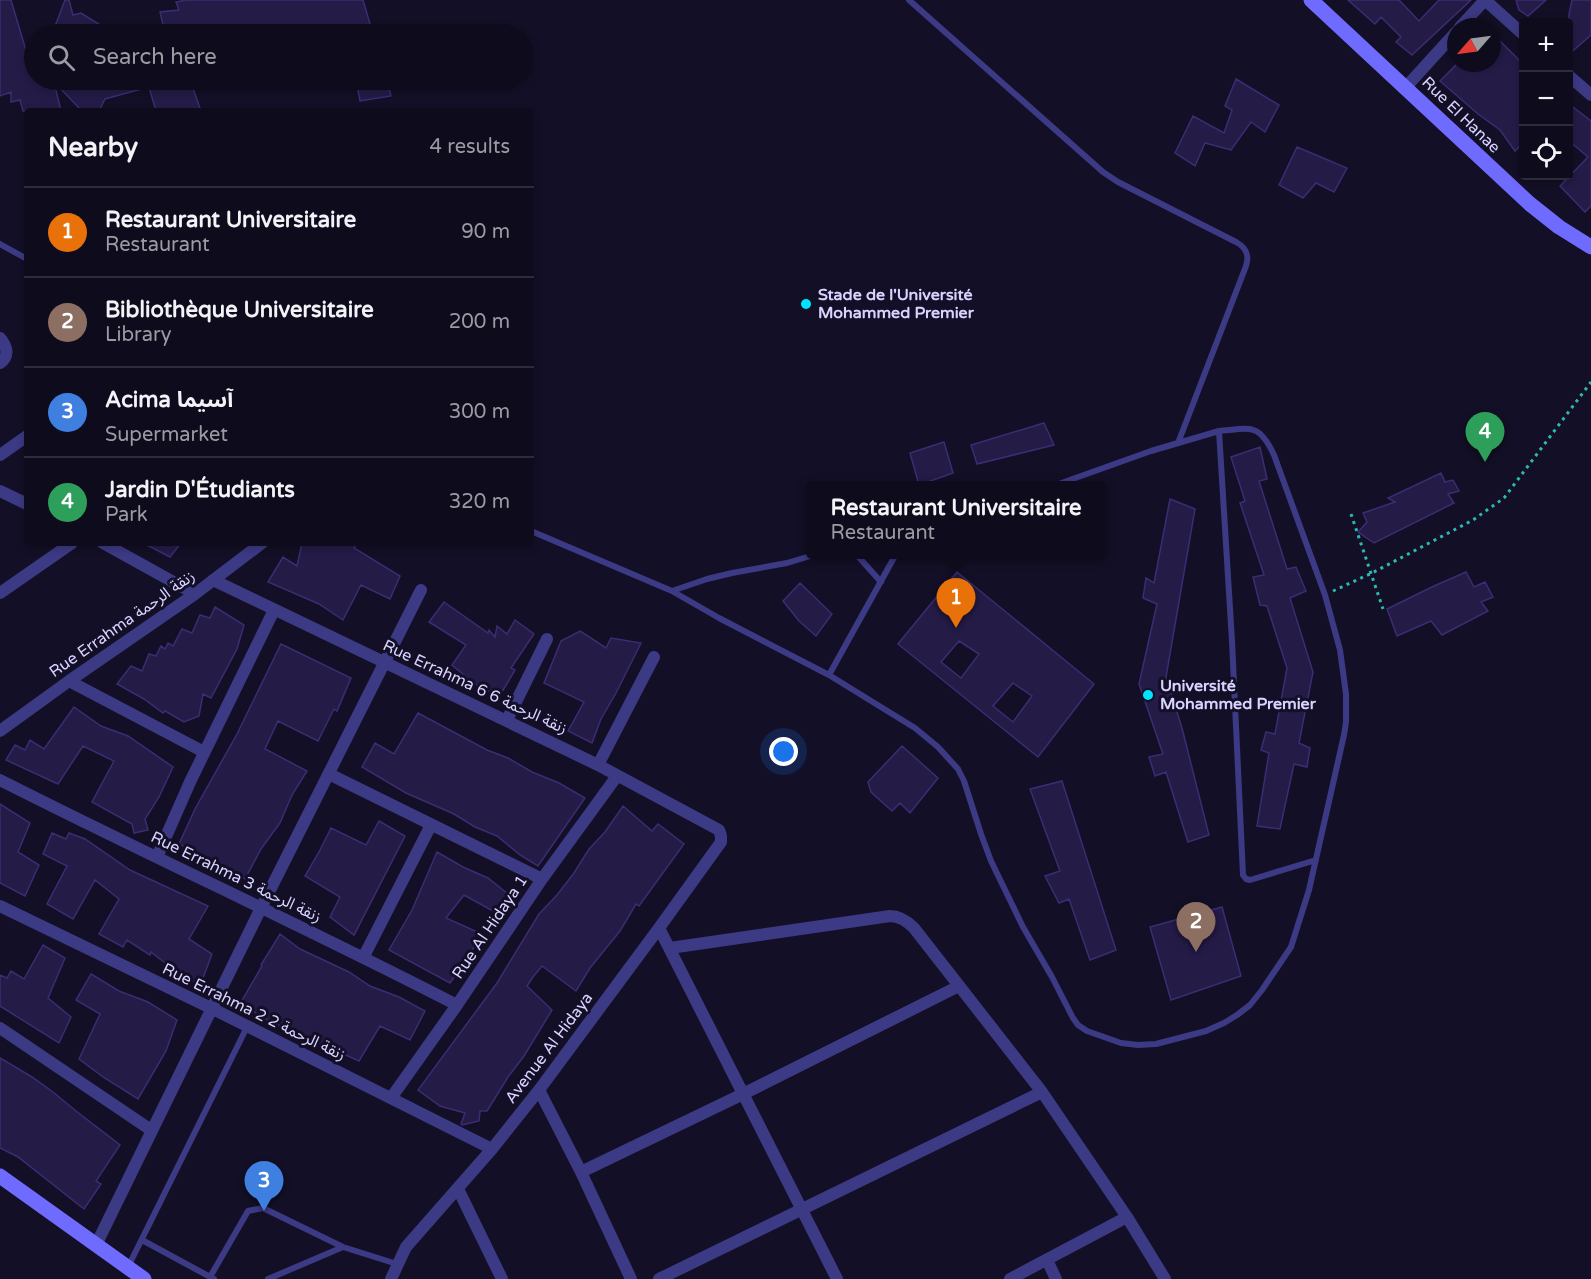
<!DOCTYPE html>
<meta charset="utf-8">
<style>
:root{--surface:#0e0b1c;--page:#171425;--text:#f1f3f6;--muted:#9b9ba3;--line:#2e2b3b;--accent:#ea580c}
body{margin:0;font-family:"Varela Round","Noto Sans Arabic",sans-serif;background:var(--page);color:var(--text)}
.controls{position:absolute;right:18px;top:18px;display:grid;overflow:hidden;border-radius:6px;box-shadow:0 3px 9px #0003}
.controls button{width:54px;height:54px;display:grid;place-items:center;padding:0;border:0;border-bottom:2px solid var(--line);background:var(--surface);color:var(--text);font:30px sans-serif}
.compass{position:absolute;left:1447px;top:18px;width:54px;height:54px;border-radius:50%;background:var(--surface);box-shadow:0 3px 9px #0003;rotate:242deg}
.you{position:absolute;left:784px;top:752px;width:21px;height:21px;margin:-15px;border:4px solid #fff;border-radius:50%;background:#1a73e8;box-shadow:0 0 0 9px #1a73e833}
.badge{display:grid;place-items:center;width:39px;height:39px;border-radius:50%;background:var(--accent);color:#fff;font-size:20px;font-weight:700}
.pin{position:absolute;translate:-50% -50px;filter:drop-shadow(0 2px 3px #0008)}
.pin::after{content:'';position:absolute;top:32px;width:21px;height:18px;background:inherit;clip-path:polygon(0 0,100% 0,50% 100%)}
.popup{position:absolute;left:806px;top:481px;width:300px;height:78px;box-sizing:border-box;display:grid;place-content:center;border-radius:6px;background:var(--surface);filter:drop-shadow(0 2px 4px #0005);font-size:20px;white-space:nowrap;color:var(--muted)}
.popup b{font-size:22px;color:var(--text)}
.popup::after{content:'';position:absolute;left:50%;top:100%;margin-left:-12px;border:12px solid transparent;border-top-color:var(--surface)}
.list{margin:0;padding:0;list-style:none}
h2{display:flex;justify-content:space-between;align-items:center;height:78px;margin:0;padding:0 24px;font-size:26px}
h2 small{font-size:20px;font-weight:400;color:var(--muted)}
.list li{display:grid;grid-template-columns:39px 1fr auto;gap:18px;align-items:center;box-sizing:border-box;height:90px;padding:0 24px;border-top:2px solid var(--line)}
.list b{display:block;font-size:22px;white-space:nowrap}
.list p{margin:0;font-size:20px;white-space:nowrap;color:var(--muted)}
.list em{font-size:20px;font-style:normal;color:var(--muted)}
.icon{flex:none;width:33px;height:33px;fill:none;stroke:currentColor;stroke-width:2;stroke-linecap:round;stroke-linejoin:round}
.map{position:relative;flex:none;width:1591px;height:1279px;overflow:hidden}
.search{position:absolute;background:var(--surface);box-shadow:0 3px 9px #0003;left:24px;top:24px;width:510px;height:66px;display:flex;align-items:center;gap:15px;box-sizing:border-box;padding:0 21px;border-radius:33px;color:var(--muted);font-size:22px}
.panel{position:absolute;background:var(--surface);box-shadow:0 3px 9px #0003;left:24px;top:108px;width:510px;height:438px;border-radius:6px}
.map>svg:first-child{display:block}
</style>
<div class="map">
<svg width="1591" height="1279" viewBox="0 0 1591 1279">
<rect width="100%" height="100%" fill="#130f26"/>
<path fill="#241b47" stroke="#3b2d73" stroke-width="1.5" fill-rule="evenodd" d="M 0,0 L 11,0 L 35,81 L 35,80 L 190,80 L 201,111 L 156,111 L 149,87 L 105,99 L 99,111 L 82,111 L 54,82 L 61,111 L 23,111 L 20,100 L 11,102 L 11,92 L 0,96 Z
M 65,0 L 69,0 L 73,15 L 81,13 L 115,34 L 52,34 Z
M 186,0 L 363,0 L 373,34 L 165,34 L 160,12 L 179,10 L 176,2 Z
M 1348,0 L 1399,0 L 1419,21 L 1439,0 L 1471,0 L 1412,55 L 1396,42 L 1401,37 L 1381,17 L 1375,24 Z
M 1516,0 L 1546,0 L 1528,16 L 1519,10 Z
M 1572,0 L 1591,0 L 1591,35 L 1569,54 L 1569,14 Z
M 1492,33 L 1524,65 L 1524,142 L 1515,151 L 1500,130 L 1478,114 L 1440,81 L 1458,63 L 1492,63 Z
M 1236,79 L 1279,105 L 1265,132 L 1251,122 L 1231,150 L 1205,143 L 1195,166 L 1175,153 L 1193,116 L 1224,133 L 1232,110 L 1225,106 Z
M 356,80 L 387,80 L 391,96 L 360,101 Z
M 1569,104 L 1591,121 L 1591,206 L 1585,212 L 1560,186 L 1588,157 L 1569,141 Z
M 1297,147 L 1347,168 L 1334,192 L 1316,183 L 1303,198 L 1279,185 Z
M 1044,423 L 1054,445 L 977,464 L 971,445 Z
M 944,442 L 953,473 L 919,485 L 910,453 Z
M 1260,447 L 1267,479 L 1259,481 L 1287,569 L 1296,567 L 1306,591 L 1290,598 L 1313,672 L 1299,743 L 1310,748 L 1307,767 L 1294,764 L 1280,829 L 1257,826 L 1269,753 L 1261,750 L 1266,732 L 1275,734 L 1287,668 L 1267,606 L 1260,605 L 1253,577 L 1264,575 L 1240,503 L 1245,501 L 1231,457 Z
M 1441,473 L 1445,482 L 1453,480 L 1459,491 L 1448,494 L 1454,503 L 1374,543 L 1358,532 L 1367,522 L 1363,513 L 1395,502 L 1388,498 Z
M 1170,499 L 1195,509 L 1166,677 L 1182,728 L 1209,835 L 1188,842 L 1166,772 L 1155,776 L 1149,757 L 1163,754 L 1139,684 L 1157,604 L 1143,598 L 1146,578 L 1154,583 Z
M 143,543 L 181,543 L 170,557 Z
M 302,543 L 357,543 L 354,548 L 400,576 L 390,599 L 361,585 L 343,620 L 319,604 L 268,582 L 283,557 L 297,566 Z
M 957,572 L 1094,684 L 1038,757 L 898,644 ZM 959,641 L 979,654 L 961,678 L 941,662 ZM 1013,683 L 1032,696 L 1013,722 L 993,706 Z
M 1466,572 L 1474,587 L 1485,582 L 1493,597 L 1481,602 L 1488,611 L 1442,635 L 1431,621 L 1397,636 L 1387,609 L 1434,586 Z
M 800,583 L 832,614 L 816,636 L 799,621 L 783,601 Z
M 444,602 L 488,633 L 489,630 L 495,637 L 497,626 L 507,634 L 515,620 L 534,634 L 511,668 L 515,670 L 499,697 L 475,684 L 452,665 L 466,645 L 429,622 Z
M 215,607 L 244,625 L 237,649 L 211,698 L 203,694 L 199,716 L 184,722 L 165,711 L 163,713 L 144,699 L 117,684 L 131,666 L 142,671 L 149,654 L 156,656 L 161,646 L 165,649 L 168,643 L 173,646 L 182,629 L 192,633 L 200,615 L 210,618 Z
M 580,631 L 606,648 L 611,638 L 641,643 L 616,693 L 601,719 L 592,743 L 568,731 L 584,702 L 544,683 L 561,641 Z
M 281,644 L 351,678 L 337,711 L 334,709 L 318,741 L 278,721 L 265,749 L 307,771 L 292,795 L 280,823 L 261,849 L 245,879 L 227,868 L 207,859 L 179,844 L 195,809 L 237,734 Z
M 74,707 L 101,726 L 128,736 L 173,767 L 159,797 L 145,819 L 148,830 L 134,833 L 132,824 L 92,802 L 114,761 L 83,746 L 58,784 L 6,760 L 15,745 L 25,750 L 30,740 L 44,749 Z
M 418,713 L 487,750 L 508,758 L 532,772 L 559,783 L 585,798 L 538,866 L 520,855 L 497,836 L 475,827 L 454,814 L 406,793 L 362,767 L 375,743 L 394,754 Z
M 902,746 L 938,778 L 910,813 L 900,803 L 892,811 L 871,792 L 868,782 Z
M 1062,781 L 1116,950 L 1090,960 L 1069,899 L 1059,903 L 1045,876 L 1060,871 L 1030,789 Z
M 0,804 L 30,823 L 18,852 L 39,865 L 25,896 L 0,883 Z
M 623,806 L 652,831 L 658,824 L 684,844 L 639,906 L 636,904 L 620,931 L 590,968 L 576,991 L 542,966 L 533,977 L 527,986 L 552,1010 L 524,1056 L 508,1077 L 487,1111 L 480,1111 L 479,1121 L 462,1125 L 461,1124 L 465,1113 L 440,1106 L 418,1090 L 497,983 L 539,914 L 557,895 L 574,873 L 589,849 L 605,832 Z
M 379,821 L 405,836 L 354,935 L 330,917 L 340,897 L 305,876 L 319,852 L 331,828 L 366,845 Z
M 52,833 L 66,839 L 69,833 L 85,839 L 130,870 L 208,906 L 189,939 L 212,954 L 200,986 L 174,970 L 151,952 L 150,955 L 127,940 L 123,947 L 99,934 L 119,899 L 95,880 L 73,919 L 47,904 L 67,866 L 43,854 Z
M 437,852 L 463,867 L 488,878 L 513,898 L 502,916 L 464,895 L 446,918 L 482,934 L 464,963 L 450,983 L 389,950 L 412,910 Z
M 1222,907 L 1241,976 L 1171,1000 L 1150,927 Z
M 280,934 L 300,949 L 349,972 L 370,986 L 399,997 L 425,1011 L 410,1040 L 380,1026 L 359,1061 L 261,1017 L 241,1002 L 262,966 L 261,965 Z
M 43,945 L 65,958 L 48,998 L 71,1017 L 59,1043 L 0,1006 L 0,975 L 7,978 L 11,971 L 24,979 Z
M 91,974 L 119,991 L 148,1002 L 177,1020 L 166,1051 L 138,1099 L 103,1077 L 79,1059 L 100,1014 L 76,1000 Z
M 0,1058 L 32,1077 L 53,1092 L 76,1111 L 120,1145 L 96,1181 L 101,1184 L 84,1209 L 18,1157 L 0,1148 Z"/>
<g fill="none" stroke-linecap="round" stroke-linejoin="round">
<path stroke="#2fb8b0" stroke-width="3" stroke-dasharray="3 4.5" stroke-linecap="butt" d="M 1351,514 L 1383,609
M 1333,591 L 1372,573 L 1473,520 L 1504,498 L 1591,382"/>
<path stroke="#3d3a85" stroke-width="6" d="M 909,0 L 1103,172 L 1118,182 L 1236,242 C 1245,247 1250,254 1246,266 L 1178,443
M 0,244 L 27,259
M 1053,486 L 1151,451 L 1219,431 L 1232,641 L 1243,875 L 1246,879 L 1250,880 L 1316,860
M 531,531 L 672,591 L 719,618 L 829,675 L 915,728 L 938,747 L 958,769 L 964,781 L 981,834 L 991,861 L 1023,927 L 1052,977 L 1073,1018 L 1078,1025 L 1087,1031 L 1121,1043 L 1138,1045 L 1156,1044 L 1206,1031 L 1224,1023 L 1237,1015 L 1250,1005 L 1262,990 L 1291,947 L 1309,890 L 1344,735 L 1346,722 L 1346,694 L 1340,650 L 1325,595 L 1274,455 C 1259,423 1252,428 1219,431
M 856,554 L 881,582
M 672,591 L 707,579 L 732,573 L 787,563 L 817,554
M 829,675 L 896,554
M 142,1240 L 214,1279
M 129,1265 L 247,1027
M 210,1277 L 248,1211 L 263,1208 L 343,1247 L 397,1264
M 268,1279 L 343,1247"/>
<path stroke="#3d3a85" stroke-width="12" d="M 1485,0 L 1524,35
M 1460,27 L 1485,0
M 1568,75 L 1591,95
M 1406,87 L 1456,32
M 0,338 C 7,346 10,356 0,363
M 0,455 L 27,436
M 0,491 L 27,504
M 103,543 L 195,594
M 213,580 L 598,765 L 719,830 L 721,836 L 721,842 L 659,928 L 539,1090 L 492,1149 L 406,1247 L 391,1279
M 0,593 L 72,543
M 69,681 L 204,752
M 507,720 L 547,639
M 0,731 L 69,681 L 195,594 L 262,543
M 598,765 L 654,657
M 329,774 L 542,879
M 0,780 C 152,857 306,927 457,1005
M 157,857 L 190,782 L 274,610
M 0,906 L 213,1009 L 492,1149
M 659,928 L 837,1279
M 670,948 L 890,916 C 900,916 907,921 914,928 L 1042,1092 L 1127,1217 L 1165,1279
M 364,956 L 431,825
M 0,1028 L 151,1130
M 539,1090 L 581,1172 L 631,1279
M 391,1098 L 457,1005 L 542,879 L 617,776
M 581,1172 L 743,1094 L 959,986
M 458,1189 L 502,1279
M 96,1245 L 261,908 L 421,590
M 1047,1260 L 1056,1279
M 659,1279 L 1042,1092
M 1010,1279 L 1127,1217"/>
<path stroke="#6f6bff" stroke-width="15" d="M 1311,0 L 1530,204 L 1559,227 L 1591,247
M 0,1176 L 144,1279"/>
</g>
<g fill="#00e5ff" stroke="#130f26" stroke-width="2">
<circle cx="806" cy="304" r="6"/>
<circle cx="1148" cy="695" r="6"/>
</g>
<g text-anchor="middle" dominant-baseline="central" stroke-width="6" stroke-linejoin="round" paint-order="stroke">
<g font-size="16" fill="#d9d4ff" stroke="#130f26">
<text transform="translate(1461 115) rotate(44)">Rue El Hanae</text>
<text transform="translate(122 624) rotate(-35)">Rue Errahma زنقة الرحمة</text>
<text transform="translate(475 687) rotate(25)">Rue Errahma 6 6 زنقة الرحمة</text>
<text transform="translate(236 877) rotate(26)">Rue Errahma 3 زنقة الرحمة</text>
<text transform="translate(490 927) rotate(-56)">Rue Al Hidaya 1</text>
<text transform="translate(254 1012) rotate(26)">Rue Errahma 2 2 زنقة الرحمة</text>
<text transform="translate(549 1048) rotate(-53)">Avenue Al Hidaya</text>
</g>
<g font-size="16" font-weight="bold" fill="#d9d4ff" stroke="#130f26" text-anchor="start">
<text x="818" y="295">Stade de l'Université<tspan x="818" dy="18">Mohammed Premier</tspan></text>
<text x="1160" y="686">Université<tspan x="1160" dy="18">Mohammed Premier</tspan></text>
</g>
</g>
</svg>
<div class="controls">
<button>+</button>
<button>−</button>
<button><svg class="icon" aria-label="locate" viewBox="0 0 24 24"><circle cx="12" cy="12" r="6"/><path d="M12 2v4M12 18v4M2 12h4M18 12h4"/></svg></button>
</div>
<svg class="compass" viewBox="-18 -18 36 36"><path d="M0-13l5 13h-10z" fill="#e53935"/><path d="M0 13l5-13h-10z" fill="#9b9ba3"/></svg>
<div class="you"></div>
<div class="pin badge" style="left:956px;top:628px;background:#e8710a">1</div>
<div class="popup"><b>Restaurant Universitaire</b>Restaurant</div>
<div class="pin badge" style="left:1196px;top:952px;background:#8d6e63">2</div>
<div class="pin badge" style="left:264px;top:1211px;background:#3f7fe0">3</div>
<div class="pin badge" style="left:1485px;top:462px;background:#2e9e5b">4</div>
<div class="search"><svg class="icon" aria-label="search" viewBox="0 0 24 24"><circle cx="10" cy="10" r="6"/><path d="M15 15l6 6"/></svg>Search here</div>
<section class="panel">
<h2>Nearby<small>4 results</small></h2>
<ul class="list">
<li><span class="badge" style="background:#e8710a">1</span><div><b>Restaurant Universitaire</b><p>Restaurant</p></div><em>90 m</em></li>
<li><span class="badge" style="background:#8d6e63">2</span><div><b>Bibliothèque Universitaire</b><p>Library</p></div><em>200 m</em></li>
<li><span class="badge" style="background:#3f7fe0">3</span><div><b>Acima آسيما</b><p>Supermarket</p></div><em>300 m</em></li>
<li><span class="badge" style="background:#2e9e5b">4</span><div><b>Jardin D'Étudiants</b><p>Park</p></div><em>320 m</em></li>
</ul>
</section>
</div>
